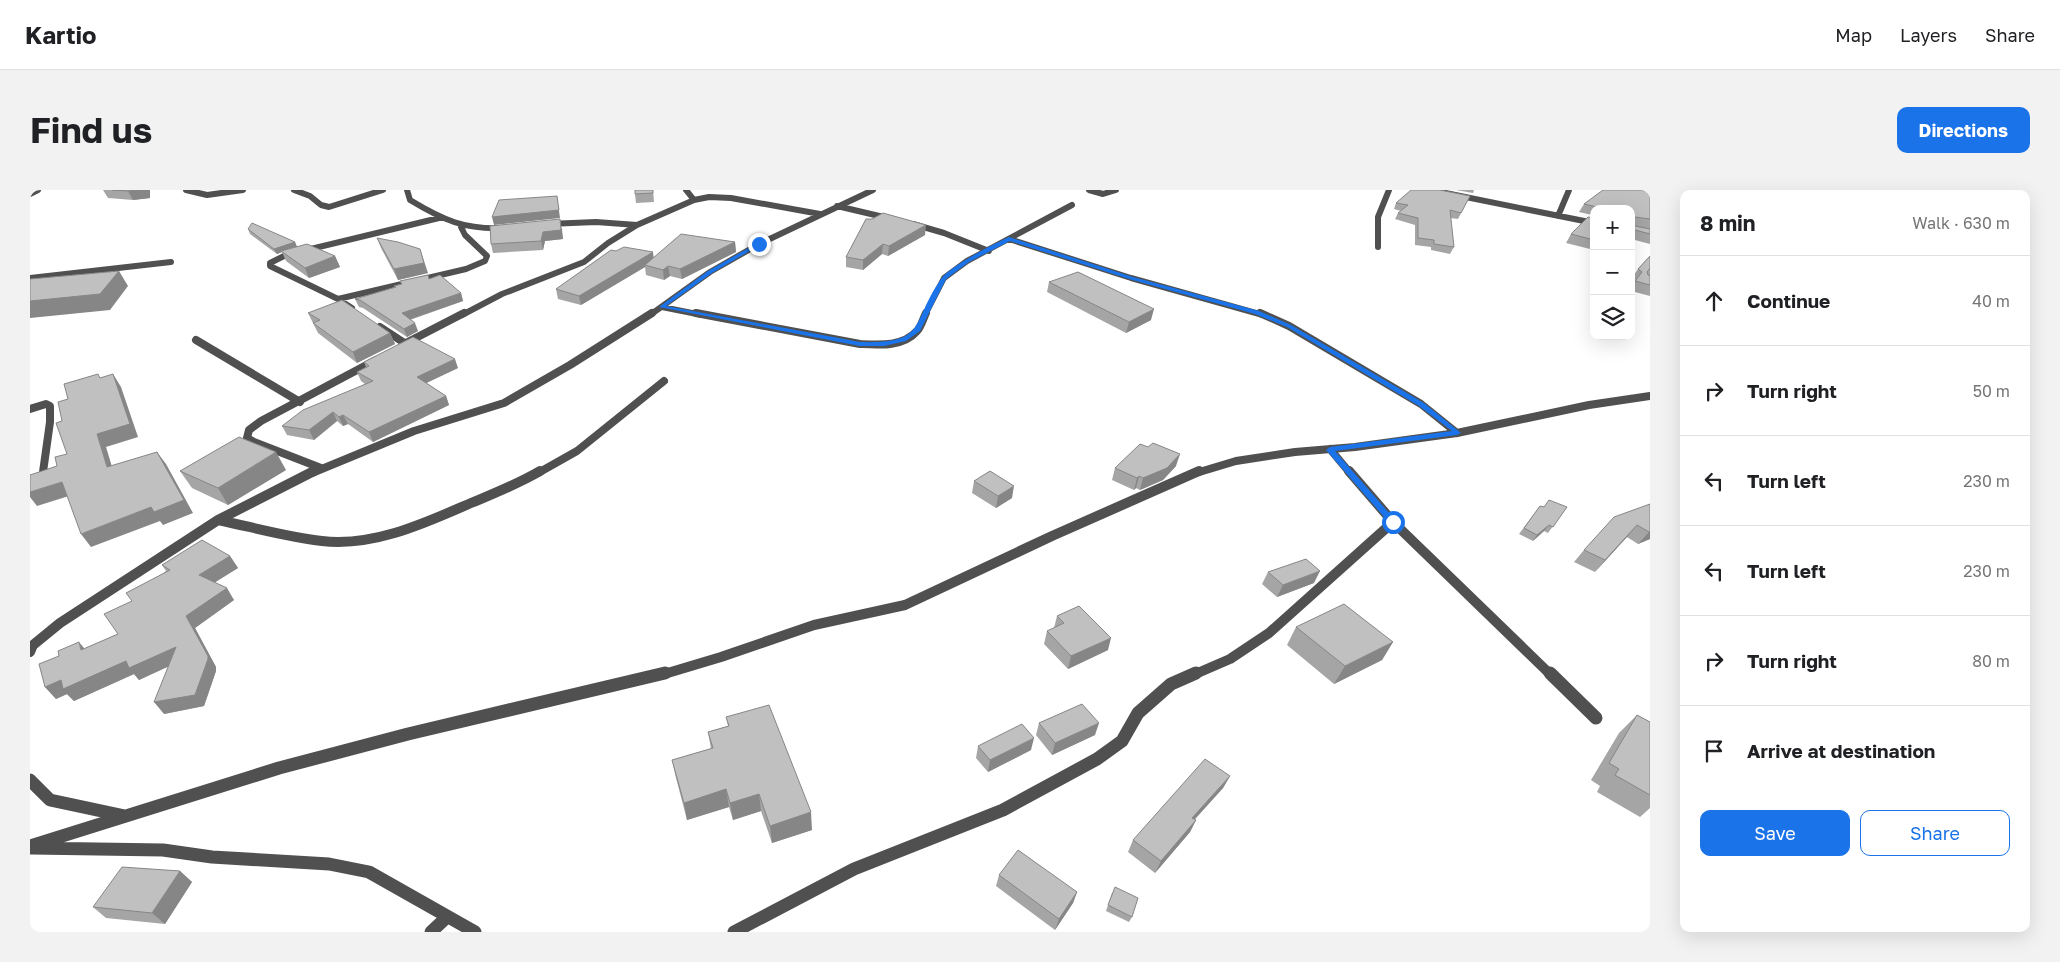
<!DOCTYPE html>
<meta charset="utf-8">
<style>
:root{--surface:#fff;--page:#f2f2f2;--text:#202124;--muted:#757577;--line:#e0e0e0;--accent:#1a73e8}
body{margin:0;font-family:"Golos Text",sans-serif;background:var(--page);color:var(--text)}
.controls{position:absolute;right:15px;top:15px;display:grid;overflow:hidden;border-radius:10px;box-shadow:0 5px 20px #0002}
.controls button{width:45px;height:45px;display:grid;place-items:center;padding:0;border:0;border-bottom:1px solid var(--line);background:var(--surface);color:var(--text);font:25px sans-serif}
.stop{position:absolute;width:15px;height:15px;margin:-11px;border:4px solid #1a73e8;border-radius:50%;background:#fff}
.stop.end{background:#1a73e8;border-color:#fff;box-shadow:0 1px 5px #0008}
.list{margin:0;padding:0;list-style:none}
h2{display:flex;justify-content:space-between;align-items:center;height:65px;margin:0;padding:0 20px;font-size:21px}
h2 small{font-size:16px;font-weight:400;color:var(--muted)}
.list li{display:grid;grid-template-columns:32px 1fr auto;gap:15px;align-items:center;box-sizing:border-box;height:90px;padding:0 20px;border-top:1px solid var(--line)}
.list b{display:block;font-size:19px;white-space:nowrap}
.list em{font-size:16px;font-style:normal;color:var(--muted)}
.actions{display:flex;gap:10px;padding:15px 20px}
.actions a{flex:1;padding:11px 0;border:1px solid var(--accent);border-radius:10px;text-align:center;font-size:18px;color:var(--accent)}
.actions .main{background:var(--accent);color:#fff}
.icon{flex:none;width:28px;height:28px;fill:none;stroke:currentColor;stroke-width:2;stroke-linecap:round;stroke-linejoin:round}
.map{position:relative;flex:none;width:1620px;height:742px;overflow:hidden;border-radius:10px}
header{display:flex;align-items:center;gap:30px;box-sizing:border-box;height:70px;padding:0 25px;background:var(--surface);border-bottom:1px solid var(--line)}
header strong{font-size:24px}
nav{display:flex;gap:28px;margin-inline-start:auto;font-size:18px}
.intro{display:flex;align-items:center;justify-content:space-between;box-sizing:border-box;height:120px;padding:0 30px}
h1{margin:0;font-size:35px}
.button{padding:12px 22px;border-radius:10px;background:var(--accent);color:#fff;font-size:18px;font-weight:700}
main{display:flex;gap:30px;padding:0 30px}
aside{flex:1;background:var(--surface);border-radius:10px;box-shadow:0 5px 20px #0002}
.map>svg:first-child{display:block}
</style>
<header>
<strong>Kartio</strong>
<nav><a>Map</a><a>Layers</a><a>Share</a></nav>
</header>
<div class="intro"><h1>Find us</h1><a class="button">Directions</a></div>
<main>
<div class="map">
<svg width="1620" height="742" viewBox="0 0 1620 742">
<rect width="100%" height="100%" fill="#fff"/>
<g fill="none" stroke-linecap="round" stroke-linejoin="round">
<path stroke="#505050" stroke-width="6" d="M 156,0 L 177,5 L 213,0
M 264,0 L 280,6 L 291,15 L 299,17 L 353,0
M 377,0 L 380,10 C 413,30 435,40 474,38
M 656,0 L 664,10
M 1059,0 L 1073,4 L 1086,0
M 1401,0 L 1564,33
M 0,4 L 8,0
M 807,16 L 862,29
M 1528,26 L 1539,0
M 518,34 L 566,32 L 607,35
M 883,34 L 914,43 L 959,61
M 979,49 L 1101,88 L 1233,125
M 1348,57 L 1348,27 L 1359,0
M 0,88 L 141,72
M 308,109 L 436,79 L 455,71 L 457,66 L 435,45 L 431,37
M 632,117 L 672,125
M 322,118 L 308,109 L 240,76 L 240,73 L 256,65 L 409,28
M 432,125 L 472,104 L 554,72 L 578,53 L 607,35 L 664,10 L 679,7 L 701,8 L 790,24
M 620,125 L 680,82 L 729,54 L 843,0
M 895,125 L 914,88 L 937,71 L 1042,15"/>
<path stroke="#505050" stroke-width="8" d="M 666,123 L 830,154 C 849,155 873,157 887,141 C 891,137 893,129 896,123
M 1230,123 L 1259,136 L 1391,214 L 1427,243
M 350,137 L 376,154
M 166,150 L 270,212
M 374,154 L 434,123
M 0,219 L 16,214 L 20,216 L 20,232 L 13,282
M 1300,259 L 1320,283
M 291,278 L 224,252 L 217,248 L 219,240 L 231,231 L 346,170
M 282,283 L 384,241 L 474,213 L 540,175 L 622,123
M 508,283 L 547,261 L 634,191
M 1166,283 L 1206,271 L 1265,262 L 1325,257 L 1427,243 L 1559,215 L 1620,206"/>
<path stroke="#505050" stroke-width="10" d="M 1319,281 L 1363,332 L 1521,485
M 188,330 C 222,337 257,347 292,351 C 344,357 395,333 441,313 C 465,303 488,294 510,281
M 0,462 L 3,455 L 30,433 L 188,330 L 284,281
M 631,485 L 691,467 L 784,435 L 875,415 L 1022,346 L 1169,281
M 1163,485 L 1200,469 L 1239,443 L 1363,332"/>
<path stroke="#505050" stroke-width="13" d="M 1520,483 L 1566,528
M 0,590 L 20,610 L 95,626
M 0,656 L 249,578 L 378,544 L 635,483
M 1,658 L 133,660 L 182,667 L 299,674 L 339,682 L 445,742
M 401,742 L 417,727
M 704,742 L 824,679 L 973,620 L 1067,569 L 1092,551 L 1108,523 L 1141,494 L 1166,483"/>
</g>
<path fill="#a5a5a5" d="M 73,0 L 120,0 L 120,8 L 103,10 L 78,8 Z
M 623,0 L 624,12 L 606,13 L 605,4 Z
M 1426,0 L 1444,0 L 1443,3 Z
M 1620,2 L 1620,54 L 1601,49 L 1601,19 L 1564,19 L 1564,60 L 1536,53 L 1541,44 L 1563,28 L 1561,27 L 1562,25 L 1549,22 L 1554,14 Z
M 1440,6 L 1428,29 L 1420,28 L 1424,57 L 1420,64 L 1401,60 L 1401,57 L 1385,55 L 1385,35 L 1365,29 L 1368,23 L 1371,21 L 1364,19 L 1366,13 Z
M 836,29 L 895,45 L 858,66 L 852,64 L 833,80 L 816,77 L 816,67 Z
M 532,38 L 533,49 L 515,51 L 513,60 L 463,63 L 461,54 Z
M 218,39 L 265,52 L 267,57 L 305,66 L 310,77 L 279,88 L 256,71 L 252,62 L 247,64 L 220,44 Z
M 347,48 L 398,83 L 368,90 L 351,58 Z
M 705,52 L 706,62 L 652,89 L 640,86 L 634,90 L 616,85 L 615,77 L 551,115 L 528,109 L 526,99 L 623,67 Z
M 1620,66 L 1620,106 L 1601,101 L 1601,97 L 1605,91 L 1602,88 L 1608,79 Z
M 399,89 L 431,103 L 433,111 L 380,130 L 388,141 L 377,147 L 333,118 L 329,117 L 325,109 L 365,97 L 364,96 L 371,94 L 370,91 Z
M 1019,92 L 1121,130 L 1096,143 L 1017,102 Z
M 278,123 L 360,143 L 365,154 L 327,173 L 288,143 Z
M 334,172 L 428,178 L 396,193 L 416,206 L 419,215 L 343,252 L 318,234 L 313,236 L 307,231 L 284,250 L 257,245 L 252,236 L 335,194 L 331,191 L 327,182 L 336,177 Z
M 1146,276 L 1133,290 L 1110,300 L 1106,298 L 1104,300 L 1082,290 L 1085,278 Z
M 256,280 L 198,315 L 162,298 L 150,281 Z
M 944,291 L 982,308 L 966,318 L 942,303 Z
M 1620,314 L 1620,349 L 1608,354 L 1597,347 L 1565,382 L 1544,372 L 1554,360 Z
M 1510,316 L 1514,317 L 1537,317 L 1518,343 L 1514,341 L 1503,351 L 1489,344 Z
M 200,366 L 208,378 L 184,393 L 204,410 L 165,438 L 186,477 L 186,481 L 174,516 L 134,524 L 138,476 L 109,490 L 104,484 L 44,511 L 37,504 L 26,509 L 15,497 L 29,466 L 54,459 L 88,444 L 102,411 L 136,381 L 132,375 Z
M 1238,382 L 1284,393 L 1247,407 L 1232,394 Z
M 1027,426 L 1078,460 L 1038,479 L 1014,454 L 1017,441 L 1024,438 Z
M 1266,437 L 1363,452 L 1352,470 L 1304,494 L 1257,455 Z
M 1607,525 L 1620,532 L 1620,618 L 1610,627 L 1567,602 L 1570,596 L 1561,590 L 1589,543 Z
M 696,527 L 782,640 L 742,653 L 731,621 L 703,630 L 699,617 L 657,630 L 646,588 L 642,570 L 681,559 L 678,542 L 698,536 Z
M 1009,533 L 1065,545 L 1022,565 L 1006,545 Z
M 948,556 L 1001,560 L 958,582 L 946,568 Z
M 1200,586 L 1193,598 L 1164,630 L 1166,630 L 1160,642 L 1125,683 L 1098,662 L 1103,650 Z
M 150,681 L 162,692 L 135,734 L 76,728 L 63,717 Z
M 969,685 L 1047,702 L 1043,713 L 1025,740 L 966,696 Z
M 1082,703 L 1102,727 L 1099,732 L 1076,721 Z"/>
<path fill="#868686" d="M 109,0 L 120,0 L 120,8 L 103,10 L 98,1 Z
M 527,6 L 530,28 L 464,35 L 462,27 Z
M 530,29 L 533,49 L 515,51 L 513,60 L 511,51 L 513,42 Z
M 896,35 L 895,45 L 858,66 L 859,56 Z
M 265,52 L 267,57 L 251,61 L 252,62 L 247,64 L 244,59 Z
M 705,52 L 706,62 L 652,89 L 650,79 Z
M 853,54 L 852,64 L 833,80 L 833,70 Z
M 390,59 L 398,83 L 368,90 L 364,79 Z
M 623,62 L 624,71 L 615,75 L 615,77 L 551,115 L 549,106 Z
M 305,66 L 310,77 L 279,88 L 275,78 Z
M 638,76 L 640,86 L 634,90 L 633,80 Z
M 89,81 L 98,96 L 80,120 L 0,128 L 0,111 Z
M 431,103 L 433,111 L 375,131 L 372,123 Z
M 1124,119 L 1121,130 L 1096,143 L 1099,132 Z
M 385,133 L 388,141 L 377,147 L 374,139 Z
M 360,143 L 365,154 L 327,173 L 323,162 Z
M 425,169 L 428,178 L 390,196 L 387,187 Z
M 83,184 L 91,197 L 108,247 L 76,257 L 86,290 L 77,277 L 67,244 Z
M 416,206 L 419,215 L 343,252 L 339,242 Z
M 303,222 L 307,231 L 284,250 L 279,240 Z
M 313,225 L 318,234 L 313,236 L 309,227 Z
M 127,262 L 136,274 L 163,323 L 133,335 L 130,331 L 61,357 L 51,344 L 121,317 Z
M 246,262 L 256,280 L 198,315 L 188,298 Z
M 1150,264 L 1146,276 L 1133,290 L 1110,300 L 1113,288 Z
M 1109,286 L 1106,298 L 1104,300 L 1107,288 Z
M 32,292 L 42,305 L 7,316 L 0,307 L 0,302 Z
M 984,296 L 982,308 L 966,318 L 968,306 Z
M 1519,335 L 1514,341 L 1503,351 L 1507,345 Z
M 1607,335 L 1597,347 L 1565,382 L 1575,370 Z
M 1620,341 L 1620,349 L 1608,354 L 1619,342 Z
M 200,366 L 208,378 L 177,397 L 169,385 Z
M 1290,381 L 1284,393 L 1247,407 L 1253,395 Z
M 197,398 L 204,410 L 165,438 L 186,477 L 186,481 L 174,516 L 134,524 L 124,512 L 178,469 L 156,426 Z
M 1081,448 L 1078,460 L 1038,479 L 1041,466 Z
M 49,452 L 59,464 L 51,460 Z
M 1363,452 L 1352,470 L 1304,494 L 1315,476 Z
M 146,457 L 155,469 L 109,490 L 104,484 L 44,511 L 37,504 L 26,509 L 15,497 L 31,490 Z
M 1069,533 L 1065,545 L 1022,565 L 1025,553 Z
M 1004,548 L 1001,560 L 958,582 L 960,570 Z
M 1200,586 L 1193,598 L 1156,639 L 1162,628 Z
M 696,599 L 699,617 L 657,630 L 654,613 Z
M 729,604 L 731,621 L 703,630 L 700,613 Z
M 781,622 L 782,640 L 742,653 L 740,636 Z
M 1166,630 L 1160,642 L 1125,683 L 1131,671 Z
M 150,681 L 162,692 L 135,734 L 122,723 Z
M 1047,702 L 1043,713 L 1025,740 L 1029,729 Z"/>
<path fill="#c0c0c0" stroke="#868686" d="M 82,0 L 109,0 L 98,1 Z
M 605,0 L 623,0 L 623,3 L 605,4 Z
M 1381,0 L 1410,0 L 1440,6 L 1431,23 L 1420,20 L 1424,57 L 1404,54 L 1404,50 L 1388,48 L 1388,28 L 1368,23 L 1378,15 L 1366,13 Z
M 1573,0 L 1610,0 L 1620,2 L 1620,29 L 1605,27 L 1601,31 L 1605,36 L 1620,39 L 1620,44 L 1601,39 L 1601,19 L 1566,19 L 1567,17 L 1554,14 Z
M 527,6 L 529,20 L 462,27 L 469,10 Z
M 853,23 L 896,35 L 859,56 L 853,54 L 833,70 L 816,67 L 836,29 L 842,29 Z
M 1558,27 L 1564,28 L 1564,50 L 1541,44 Z
M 530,29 L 531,40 L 513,42 L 511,51 L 461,54 L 460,36 Z
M 222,33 L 265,52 L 244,59 L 218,39 Z
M 651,44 L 705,52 L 650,79 L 638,76 L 633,80 L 615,75 Z
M 347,48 L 368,52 L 390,59 L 394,73 L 364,79 Z
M 277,54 L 305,66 L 275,78 L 251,61 Z
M 594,57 L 623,62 L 549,106 L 526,99 L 581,60 L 586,61 Z
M 1620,66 L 1620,78 L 1617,82 L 1618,85 L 1620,86 L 1620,95 L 1605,91 L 1612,82 L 1608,79 Z
M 89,81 L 70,104 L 0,111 L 0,89 Z
M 1048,82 L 1124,119 L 1099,132 L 1019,92 Z
M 398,85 L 399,89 L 410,85 L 431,103 L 372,123 L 385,133 L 374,139 L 330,110 L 325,109 L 366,97 L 364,96 L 372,94 L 370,91 Z
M 312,110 L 360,143 L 323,162 L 283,133 L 290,130 L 278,123 Z
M 383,147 L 425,169 L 387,187 L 416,206 L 339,242 L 313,225 L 309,227 L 303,222 L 279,240 L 252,236 L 273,220 L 343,191 L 327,182 L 339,176 L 334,172 Z
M 68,184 L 70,188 L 83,184 L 100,234 L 67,244 L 77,277 L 127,262 L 154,310 L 124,322 L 121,317 L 51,344 L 32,292 L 0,302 L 0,285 L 27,276 L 25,267 L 37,264 L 26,233 L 32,231 L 28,212 L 38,209 L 34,194 Z
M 209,247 L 246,262 L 188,298 L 150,281 Z
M 1123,253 L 1150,264 L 1137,278 L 1113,288 L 1109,286 L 1107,288 L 1085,278 L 1110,254 L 1118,257 Z
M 960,281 L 984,296 L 968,306 L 944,291 Z
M 1519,310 L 1537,317 L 1523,337 L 1519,335 L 1507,345 L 1494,338 L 1510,316 L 1514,317 Z
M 1620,314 L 1620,341 L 1619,342 L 1607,335 L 1575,370 L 1554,360 L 1584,327 Z
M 172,350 L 200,366 L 169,385 L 197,398 L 156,426 L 178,466 L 178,469 L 165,505 L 124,512 L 146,457 L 99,478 L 96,471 L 33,499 L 31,490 L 15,497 L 9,474 L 29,466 L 28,461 L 49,452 L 51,460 L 88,444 L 74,424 L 102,411 L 96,403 L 140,380 L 132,375 Z
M 1276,369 L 1290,381 L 1253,395 L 1238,382 Z
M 1314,414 L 1363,452 L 1315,476 L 1266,437 Z
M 1049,416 L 1081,448 L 1041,466 L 1017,441 L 1034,433 L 1027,426 Z
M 1052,514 L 1069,533 L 1025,553 L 1009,533 Z
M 739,515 L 781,622 L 740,636 L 729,604 L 700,613 L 696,599 L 654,613 L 642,570 L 683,558 L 678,542 L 699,536 L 696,527 Z
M 1607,525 L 1620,532 L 1620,605 L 1585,585 L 1589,579 L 1579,573 Z
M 992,534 L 1004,548 L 960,570 L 948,556 Z
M 1175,569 L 1200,586 L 1162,628 L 1166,630 L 1131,671 L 1103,650 Z
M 988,660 L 1047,702 L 1029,729 L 969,685 Z
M 92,677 L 150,681 L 122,723 L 63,717 Z
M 1085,697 L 1108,708 L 1102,727 L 1078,715 Z"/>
<path fill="#1a73e8" d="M 979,47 L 1103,87 L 1229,121 L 1261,135 L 1394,213 L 1431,243 L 1427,245 L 1305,261 L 1367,332 L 1360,334 L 1296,260 L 1300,257 L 1422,241 L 1389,216 L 1257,137 L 1225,124 L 1099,89 L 980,51 L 939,72 L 916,89 L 890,141 L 876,151 L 854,156 L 830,156 L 629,117 L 678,81 L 729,52 L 730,55 L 682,83 L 636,116 L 830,152 C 899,154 880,133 911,89 C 920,76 964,54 979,47 Z"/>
</svg>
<div class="controls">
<button>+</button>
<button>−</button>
<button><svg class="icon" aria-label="layers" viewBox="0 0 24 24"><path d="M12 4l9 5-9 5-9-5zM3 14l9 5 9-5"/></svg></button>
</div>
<div class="stop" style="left:1363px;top:332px"></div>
<div class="stop end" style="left:729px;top:54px"></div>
</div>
<aside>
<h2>8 min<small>Walk · 630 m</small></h2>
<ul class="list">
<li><svg class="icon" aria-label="ahead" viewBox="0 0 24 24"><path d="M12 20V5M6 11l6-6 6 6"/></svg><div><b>Continue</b></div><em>40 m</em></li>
<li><svg class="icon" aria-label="right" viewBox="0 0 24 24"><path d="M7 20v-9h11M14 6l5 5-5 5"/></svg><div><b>Turn right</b></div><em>50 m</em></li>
<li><svg class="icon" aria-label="left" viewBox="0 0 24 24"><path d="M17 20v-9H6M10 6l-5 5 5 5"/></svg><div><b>Turn left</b></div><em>230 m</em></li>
<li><svg class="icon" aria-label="left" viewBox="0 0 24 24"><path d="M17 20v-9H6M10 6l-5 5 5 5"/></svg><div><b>Turn left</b></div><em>230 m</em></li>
<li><svg class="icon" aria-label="right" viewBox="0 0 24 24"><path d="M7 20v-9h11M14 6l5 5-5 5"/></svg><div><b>Turn right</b></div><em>80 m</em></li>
<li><svg class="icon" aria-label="arrive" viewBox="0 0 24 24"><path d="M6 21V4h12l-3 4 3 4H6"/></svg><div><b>Arrive at destination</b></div></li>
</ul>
<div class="actions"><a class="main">Save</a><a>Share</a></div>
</aside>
</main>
